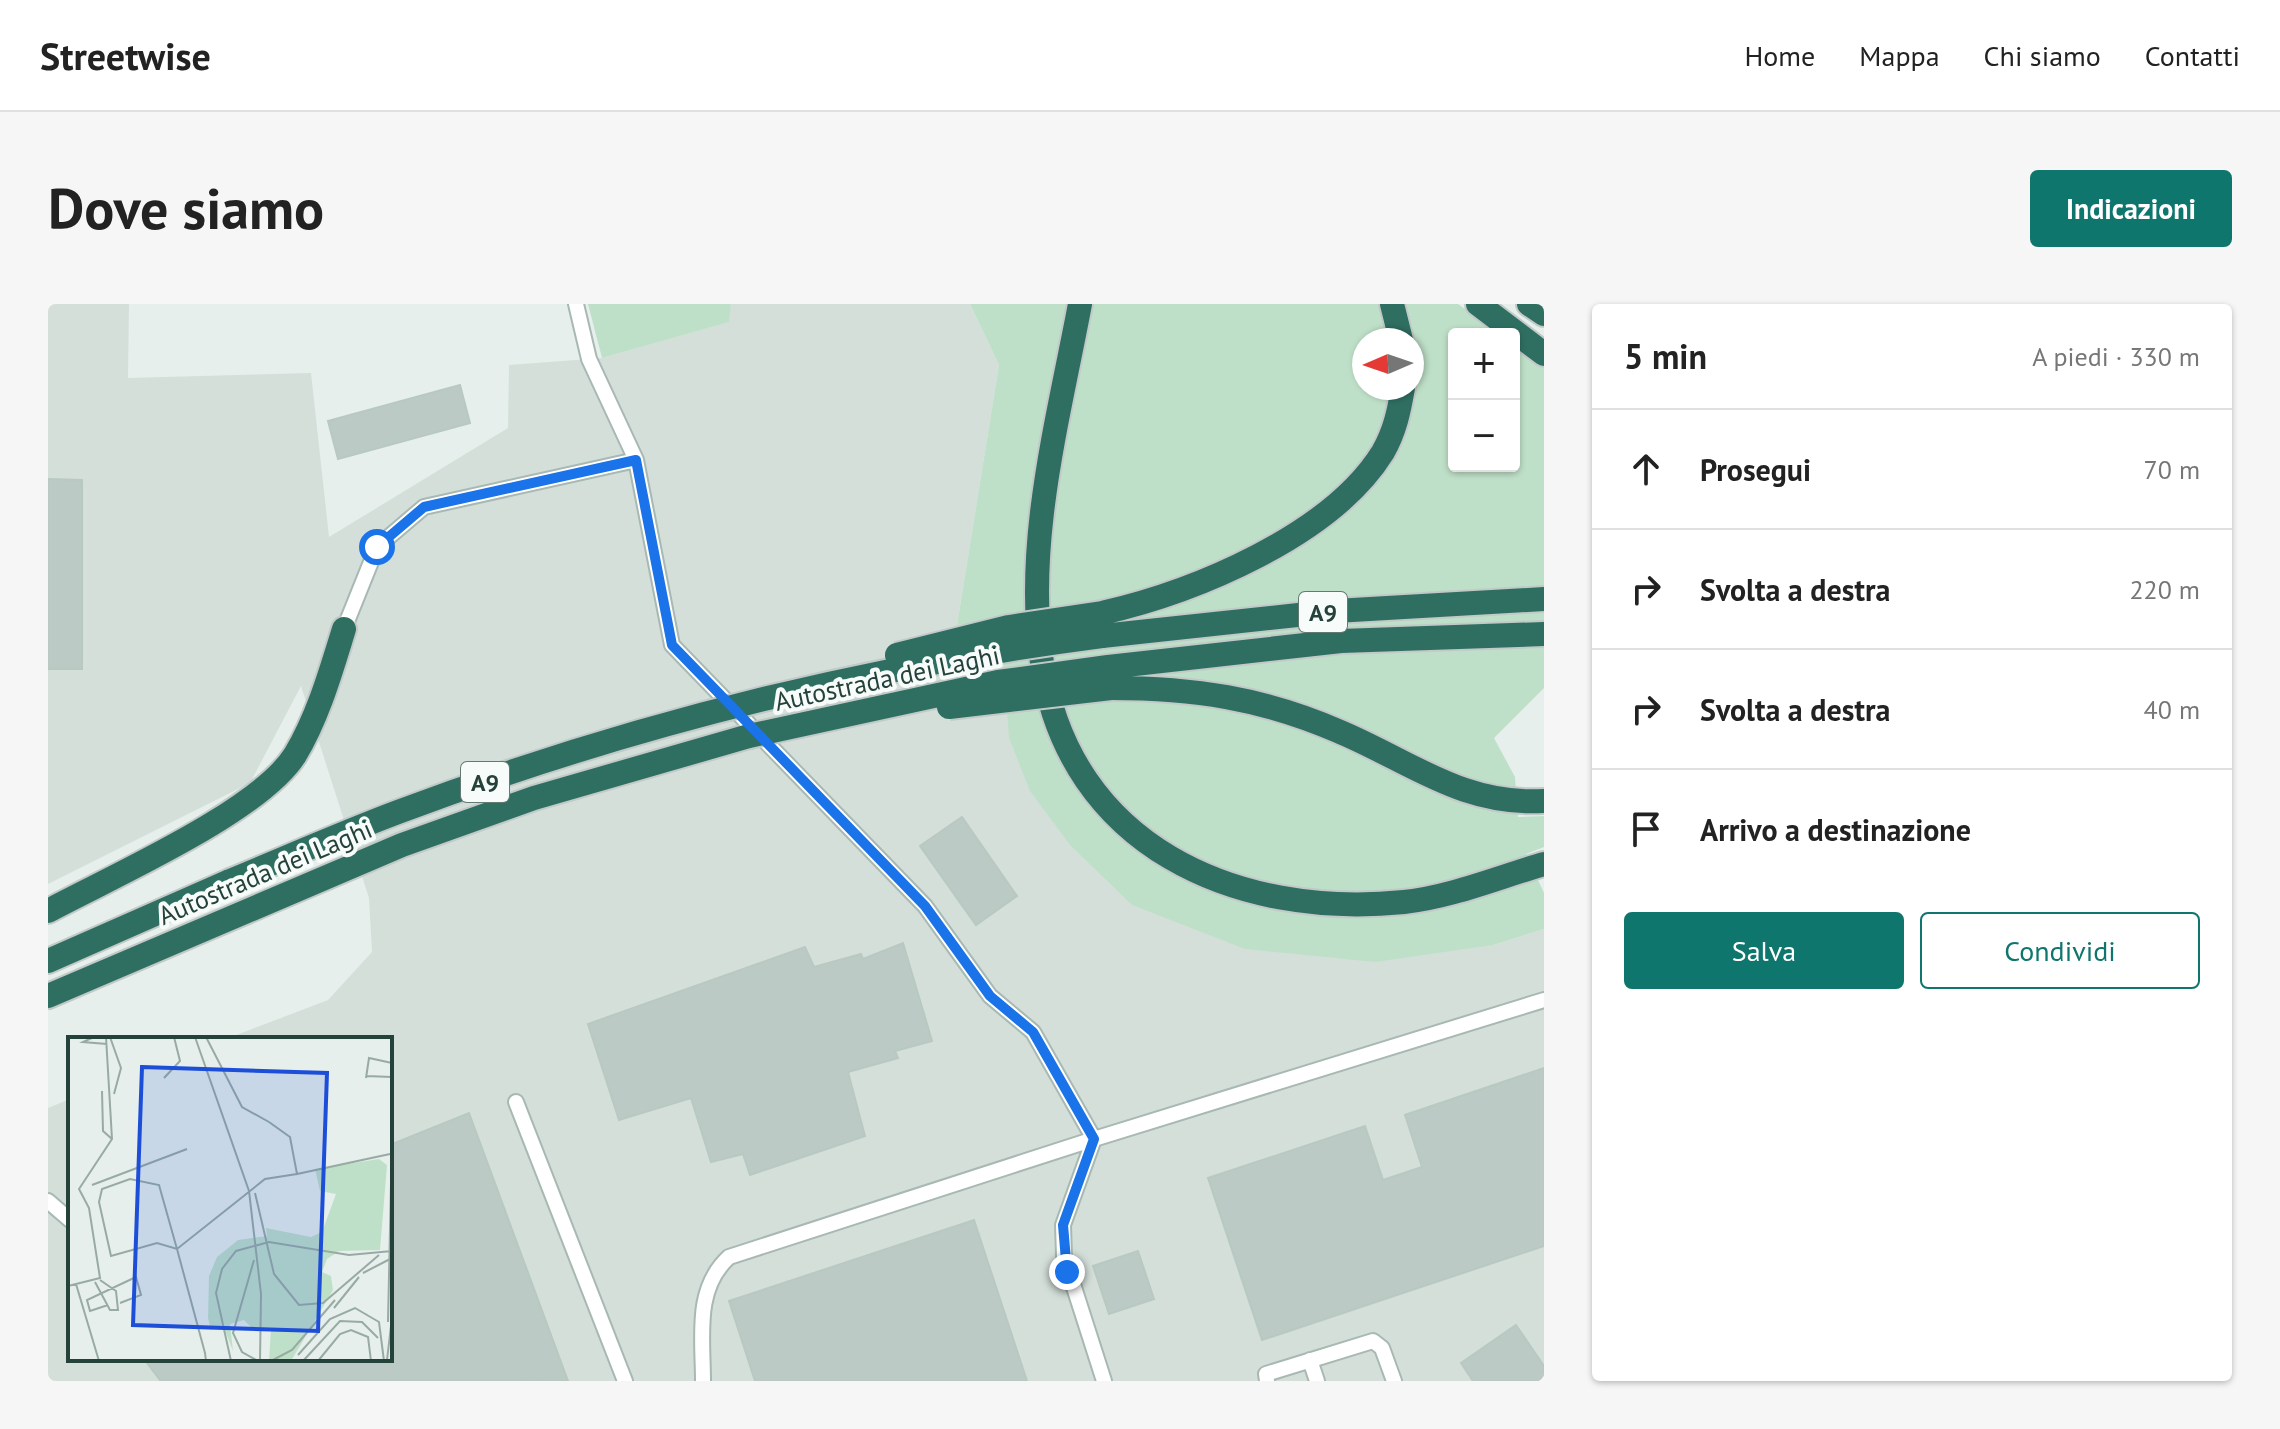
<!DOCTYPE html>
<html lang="it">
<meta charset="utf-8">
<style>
:root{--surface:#fff;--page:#f6f6f6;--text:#222;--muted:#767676;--line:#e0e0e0;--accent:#0f766e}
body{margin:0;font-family:"PT Sans",sans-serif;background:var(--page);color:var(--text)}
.controls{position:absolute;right:24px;top:24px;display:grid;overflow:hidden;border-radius:8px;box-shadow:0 2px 6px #0004}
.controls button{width:72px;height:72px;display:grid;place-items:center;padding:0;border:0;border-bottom:2px solid var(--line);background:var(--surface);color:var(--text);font:40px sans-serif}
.compass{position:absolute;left:1304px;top:24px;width:72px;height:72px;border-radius:50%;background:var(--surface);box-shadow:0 2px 6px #0004;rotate:268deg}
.stop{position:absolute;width:24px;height:24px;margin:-18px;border:6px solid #1a73e8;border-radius:50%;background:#fff}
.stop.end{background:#1a73e8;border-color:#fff;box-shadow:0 2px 8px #0008}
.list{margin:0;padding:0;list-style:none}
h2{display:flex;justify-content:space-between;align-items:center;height:104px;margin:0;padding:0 32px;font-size:34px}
h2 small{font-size:26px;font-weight:400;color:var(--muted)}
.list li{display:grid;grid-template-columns:52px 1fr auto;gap:24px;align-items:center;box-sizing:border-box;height:120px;padding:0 32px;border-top:2px solid var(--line)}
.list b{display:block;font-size:30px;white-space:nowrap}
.list em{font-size:26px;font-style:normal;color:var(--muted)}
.actions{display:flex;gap:16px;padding:24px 32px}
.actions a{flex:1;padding:18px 0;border:2px solid var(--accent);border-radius:8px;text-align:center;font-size:28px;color:var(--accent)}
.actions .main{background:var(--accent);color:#fff}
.icon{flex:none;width:44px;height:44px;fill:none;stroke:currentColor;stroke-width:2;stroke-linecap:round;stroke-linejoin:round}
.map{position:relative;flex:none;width:1496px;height:1077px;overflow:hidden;border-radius:8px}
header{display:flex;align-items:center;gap:48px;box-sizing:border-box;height:112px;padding:0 40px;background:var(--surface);border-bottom:2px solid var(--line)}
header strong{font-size:38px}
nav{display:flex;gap:44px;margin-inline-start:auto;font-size:28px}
.intro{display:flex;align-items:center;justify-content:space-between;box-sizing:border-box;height:192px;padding:0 48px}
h1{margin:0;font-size:56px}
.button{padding:20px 36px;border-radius:8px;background:var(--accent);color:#fff;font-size:28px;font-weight:700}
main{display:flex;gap:48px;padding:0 48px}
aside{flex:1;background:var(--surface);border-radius:8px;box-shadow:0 2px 6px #0004}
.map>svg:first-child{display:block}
</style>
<header>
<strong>Streetwise</strong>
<nav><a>Home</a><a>Mappa</a><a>Chi siamo</a><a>Contatti</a></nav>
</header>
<div class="intro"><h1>Dove siamo</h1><a class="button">Indicazioni</a></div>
<main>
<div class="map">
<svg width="1496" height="1077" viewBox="0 0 1496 1077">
<rect width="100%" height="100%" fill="#e6efeb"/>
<path fill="#d4dfda" d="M 0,0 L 81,0 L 80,74 L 263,69 L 281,233 L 460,124 L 461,61 L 554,54 L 680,18 L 683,0 L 922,0 L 951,61 L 909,321 L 953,316 L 1445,641 L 1496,625 L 1496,1077 L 0,1077 L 0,804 L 22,795 L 22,1055 L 342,1055 L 342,735 L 178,735 L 280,696 L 324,648 L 321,594 L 253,382 L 202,479 L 0,580 Z"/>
<path fill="#bfe0c8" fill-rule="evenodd" d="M 540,0 L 683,0 L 681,18 L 554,54 Z
M 922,0 L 1410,0 L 1451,30 L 1406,30 L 1406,162 L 1466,162 L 1466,41 L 1496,64 L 1496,384 L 1446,434 L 1467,473 L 1470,513 L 1496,512 L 1496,543 L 1478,550 L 1496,589 L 1496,625 L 1445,641 L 1327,658 L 1197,645 L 1084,601 L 1022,541 L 982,487 L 961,434 L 953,317 L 909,321 L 951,61 ZM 1316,36 L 1364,36 L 1364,84 L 1316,84 Z"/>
<path fill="#bbcac4" stroke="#b8c9c2" stroke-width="2" d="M 412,81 L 422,119 L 290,155 L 280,117 Z
M 0,175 L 34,176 L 34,365 L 0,365 Z
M 914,513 L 969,592 L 928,621 L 872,542 Z
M 855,639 L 884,737 L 847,747 L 850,754 L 800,768 L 817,832 L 702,871 L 695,850 L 663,858 L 643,794 L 571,816 L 540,720 L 757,643 L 766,663 L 813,650 L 815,655 Z
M 1496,764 L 1496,942 L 1214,1036 L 1160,874 L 1317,822 L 1335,876 L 1374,863 L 1357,811 Z
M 421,809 L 520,1077 L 112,1076 L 96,1055 L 342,1055 L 342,841 Z
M 926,916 L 979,1077 L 707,1077 L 681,997 Z
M 1090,947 L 1106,995 L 1061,1010 L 1045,962 Z
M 1468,1021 L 1496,1062 L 1496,1077 L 1425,1077 L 1413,1059 Z"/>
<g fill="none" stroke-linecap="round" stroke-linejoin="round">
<g stroke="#a8b8b2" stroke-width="18">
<path id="lane" d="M 588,156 L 624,341 L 877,602 L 942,692 L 985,728 L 1046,835 L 1015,921 L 1016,952 L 1056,1077
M 296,325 L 329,243 L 376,203 L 588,156 L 541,55 L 528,0
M 468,798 L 577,1077
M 0,897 L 22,916
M 1262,1056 L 1269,1077
M 655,1077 C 655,1033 646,985 681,953 L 1046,835 L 1496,696
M 1219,1077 L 1218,1070 L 1325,1037 L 1334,1044 L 1346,1077"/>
</g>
<g stroke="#c2cac8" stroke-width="28">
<path id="highway" d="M 1032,0 C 1010,117 976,240 994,359 C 1021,542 1188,615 1356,598 C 1403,593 1451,573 1496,560
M 1344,0 L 1353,36
M 1430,0 L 1496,50
M 1481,0 L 1496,10
M 1054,309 C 1146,288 1283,232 1335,148 C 1347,127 1351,107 1355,84
M 1054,332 L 1287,307 L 1496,295
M 1060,363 L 1293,337 L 1496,330
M 1063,384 C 1145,384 1214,394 1290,427 C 1362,457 1414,502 1496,497
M 0,607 C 63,573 211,508 247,451 C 270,413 283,367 296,325
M 0,657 L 182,577
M 0,692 L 354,541 L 486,494 L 701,432"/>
</g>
<use href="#lane" stroke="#fff" stroke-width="14"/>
<use href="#highway" stroke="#2f6f62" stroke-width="24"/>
<g stroke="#c2cac8" stroke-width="28" stroke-linecap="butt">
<path id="highway-bridge" d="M 849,351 L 961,323 L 1054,309
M 901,403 L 1063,384
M 701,432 L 950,378 L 1060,363
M 182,577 C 238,554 294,529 350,508 C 577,423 814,363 1054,332"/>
</g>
<use href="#highway-bridge" stroke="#2f6f62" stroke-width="24"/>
</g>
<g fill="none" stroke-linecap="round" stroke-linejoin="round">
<path stroke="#1a73e8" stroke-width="10" d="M 329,243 L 376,203 L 588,156 L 624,341 L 877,602 L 942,692 L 985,728 L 1046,835 L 1015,921 L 1019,968"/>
</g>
<g text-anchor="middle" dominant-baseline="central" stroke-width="8" stroke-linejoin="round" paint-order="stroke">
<g fill="#f7fbf9" stroke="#637a73" stroke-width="2">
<rect x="1251" y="288" width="48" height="40" rx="6"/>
<rect x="413" y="458" width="48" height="40" rx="6"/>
</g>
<g font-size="24" font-weight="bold" fill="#24423a">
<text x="1275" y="308">A9</text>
<text x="437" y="478">A9</text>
</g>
<g font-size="26" fill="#24423a" stroke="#f7fbf9">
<text transform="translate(839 374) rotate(-12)">Autostrada dei Laghi</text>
<text transform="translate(217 568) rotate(-23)">Autostrada dei Laghi</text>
</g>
</g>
<g transform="translate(20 733)">
<rect width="324" height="324" fill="#e6efeb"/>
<path d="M 311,122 L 319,128 L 312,213 L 271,214 L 259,222 L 254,235 L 263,239 L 265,253 L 223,324 L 201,324 L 203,292 L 186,293 L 176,283 L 162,287 L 165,314 L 155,288 L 143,293 L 140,281 L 141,239 L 149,220 L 170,203 L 199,199 L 198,191 L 243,200 L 254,195 L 268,157 L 252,154 L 247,132 Z" fill="#bfe0c8"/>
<path fill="none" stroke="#98aaa4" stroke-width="2" d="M 26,0 L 15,5 L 39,7M 42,0 L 53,31 L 46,57M 127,0 L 181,154 L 193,257 L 192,324M 138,0 L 174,70 L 201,85M 298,39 L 324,40M 96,41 L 112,24 L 106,0M 298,41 L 301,21 L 324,26M 34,54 L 35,94 L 44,102M 201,85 L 222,100 L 229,137 L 322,117M 24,148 L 119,112M 187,156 L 206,237 L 231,268 L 255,266 L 311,218M 186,223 L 165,296 L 174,315 L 190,324M 295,236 L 324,221M 27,245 L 42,273 L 50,273 L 48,254 L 32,243M 8,247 L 31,324M 0,249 L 32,241 L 21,171 L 11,152 L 44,102 L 38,0M 40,268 L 22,274 L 19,263 L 68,240 L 73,258 L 52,266M 266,271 L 291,240M 320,285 L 324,100M 230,318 L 262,282 L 287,271 L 311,285 L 316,324M 319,323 L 324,280M 138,324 L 137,316 L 109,212 L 91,148 L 62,142 L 34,152 L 31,165 L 43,219 L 89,206 L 109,212 L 197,142 L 229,137M 163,324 L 148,256 L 154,232 L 168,214 L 201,205 L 281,218 L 324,214M 203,324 L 224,313 L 267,263M 235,324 L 272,284 L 294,285 L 310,301M 250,324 L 272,297 L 283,293 L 300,300 L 303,324"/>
<path fill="#1d4ed8" fill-opacity="0.15" stroke="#1d4ed8" stroke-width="4" d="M 74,30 L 259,36 L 250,294 L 65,288 Z"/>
<rect width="324" height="324" fill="none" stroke="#24423a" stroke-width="4"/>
</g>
</svg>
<div class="controls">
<button>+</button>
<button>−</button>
</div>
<svg class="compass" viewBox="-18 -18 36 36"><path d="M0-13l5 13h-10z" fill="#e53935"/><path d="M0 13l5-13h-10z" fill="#767676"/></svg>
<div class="stop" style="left:329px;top:243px"></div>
<div class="stop end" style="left:1019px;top:968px"></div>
</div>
<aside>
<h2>5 min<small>A piedi · 330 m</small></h2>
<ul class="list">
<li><svg class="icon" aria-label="ahead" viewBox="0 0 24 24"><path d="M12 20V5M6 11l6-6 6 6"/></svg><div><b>Prosegui</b></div><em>70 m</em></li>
<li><svg class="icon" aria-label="right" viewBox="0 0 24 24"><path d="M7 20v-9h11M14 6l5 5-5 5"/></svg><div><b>Svolta a destra</b></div><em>220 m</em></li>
<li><svg class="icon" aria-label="right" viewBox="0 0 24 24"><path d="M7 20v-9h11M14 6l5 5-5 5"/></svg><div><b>Svolta a destra</b></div><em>40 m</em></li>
<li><svg class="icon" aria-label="arrive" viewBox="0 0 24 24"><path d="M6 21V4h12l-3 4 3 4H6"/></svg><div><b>Arrivo a destinazione</b></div></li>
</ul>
<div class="actions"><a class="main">Salva</a><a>Condividi</a></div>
</aside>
</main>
